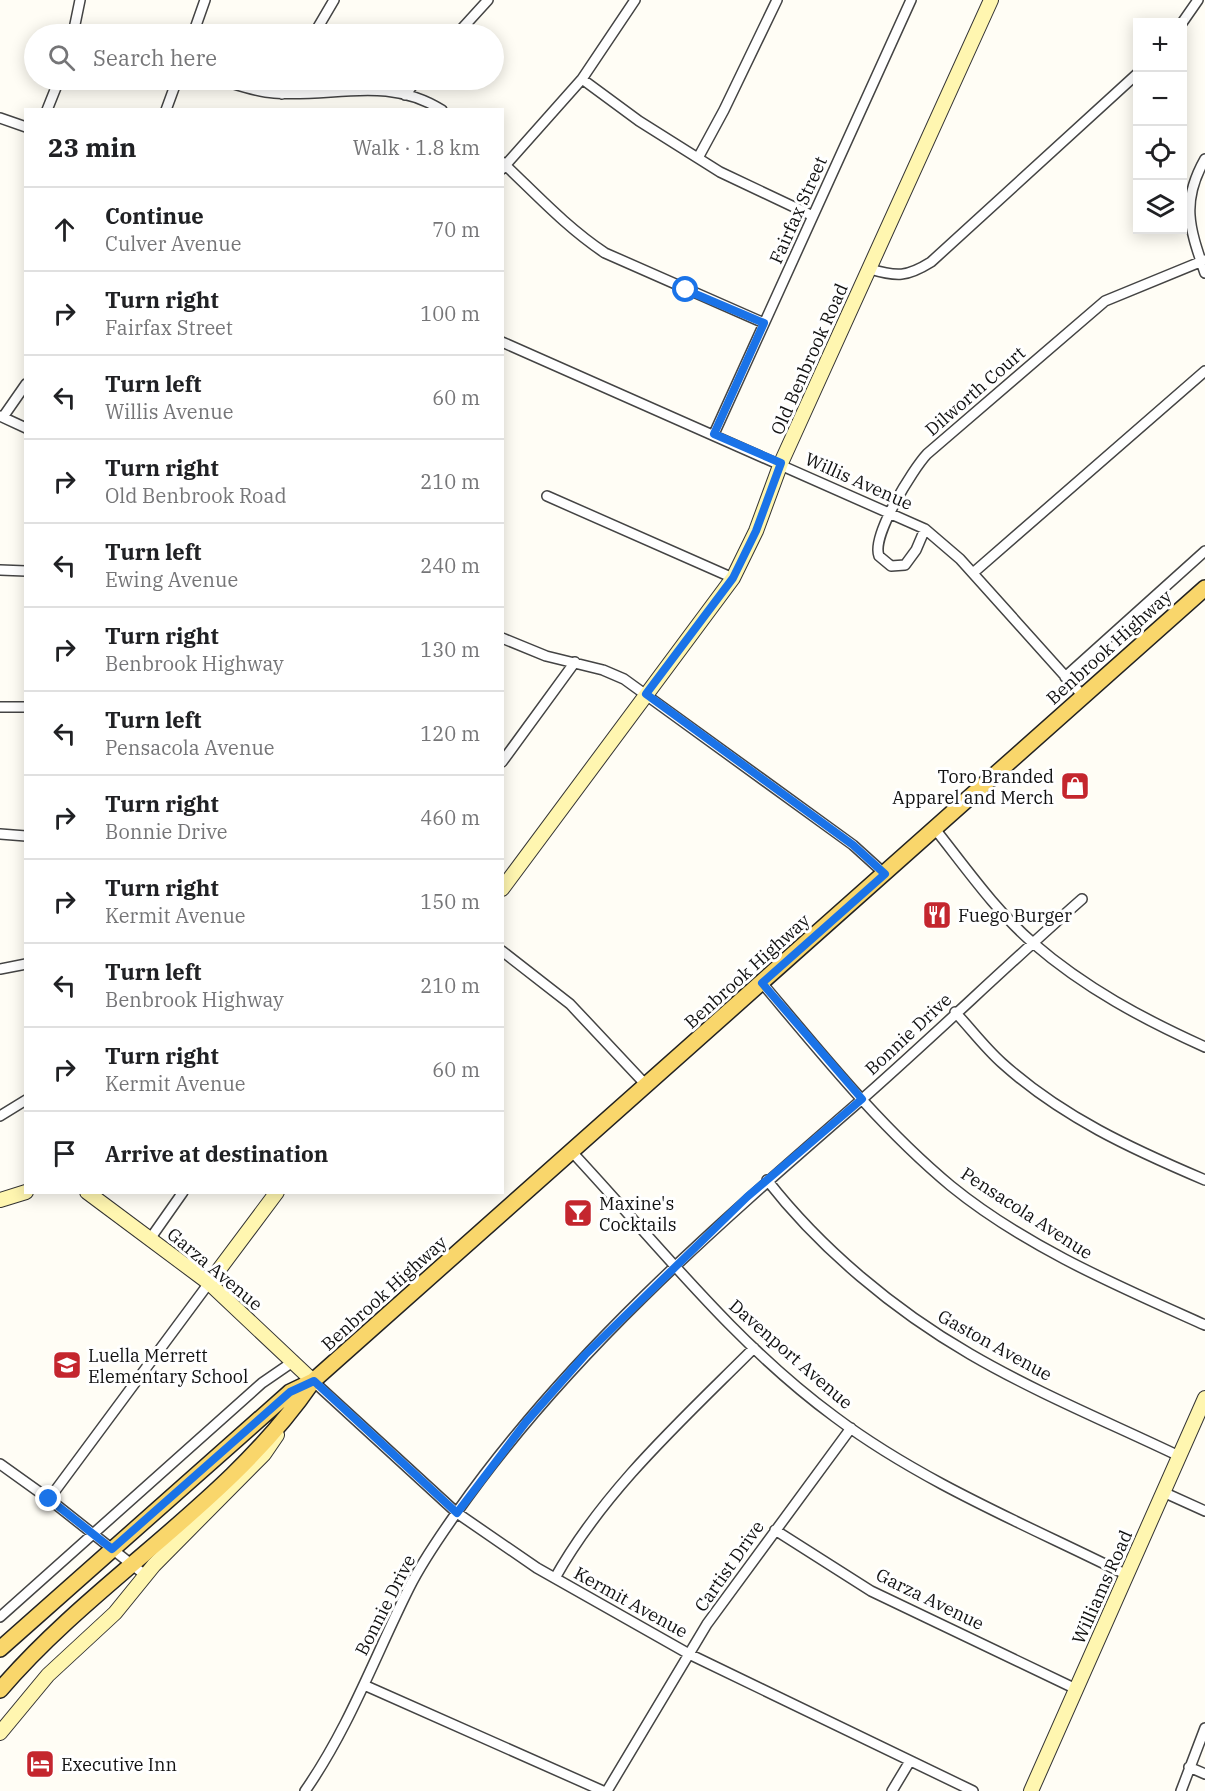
<!DOCTYPE html>
<meta charset="utf-8">
<style>
:root{--surface:#fff;--page:#f6f6f6;--text:#202124;--muted:#757577;--line:#e0e0e0}
body{margin:0;font-family:"IBM Plex Serif",serif;background:var(--page);color:var(--text)}
.controls{position:absolute;right:18px;top:18px;display:grid;overflow:hidden;border-radius:0px;box-shadow:0 3px 15px #0003}
.controls button{width:54px;height:54px;display:grid;place-items:center;padding:0;border:0;border-bottom:2px solid var(--line);background:var(--surface);color:var(--text);font:30px sans-serif}
.stop{position:absolute;width:18px;height:18px;margin:-14px;border:4px solid #1a73e8;border-radius:50%;background:#fff}
.stop.end{background:#1a73e8;border-color:#fff;box-shadow:0 2px 6px #0008}
.list{margin:0;padding:0;list-style:none}
h2{display:flex;justify-content:space-between;align-items:center;height:78px;margin:0;padding:0 24px;font-size:26px}
h2 small{font-size:20px;font-weight:400;color:var(--muted)}
.list li{display:grid;grid-template-columns:39px 1fr auto;gap:18px;align-items:center;box-sizing:border-box;height:84px;padding:0 24px;border-top:2px solid var(--line)}
.list b{display:block;font-size:22px;white-space:nowrap}
.list p{margin:0;font-size:20px;white-space:nowrap;color:var(--muted)}
.list em{font-size:20px;font-style:normal;color:var(--muted)}
.icon{flex:none;width:33px;height:33px;fill:none;stroke:currentColor;stroke-width:2;stroke-linecap:round;stroke-linejoin:round}
.map{position:relative;flex:none;width:1205px;height:1791px;overflow:hidden}
.search{position:absolute;background:var(--surface);box-shadow:0 3px 15px #0003;left:24px;top:24px;width:480px;height:66px;display:flex;align-items:center;gap:15px;box-sizing:border-box;padding:0 21px;border-radius:33px;color:var(--muted);font-size:22px}
.panel{position:absolute;background:var(--surface);box-shadow:0 3px 15px #0003;left:24px;top:108px;width:480px;height:1086px;border-radius:0px}
.map>svg:first-child{display:block}
</style>
<div class="map">
<svg width="1205" height="1791" viewBox="0 0 1205 1791">
<rect width="100%" height="100%" fill="#fffdf5"/>
<g fill="none" stroke-linecap="round" stroke-linejoin="round">
<g stroke="#444" stroke-width="12">
<path id="street" d="M 1182,23 L 1198,0
M 73,34 L 80,0
M 193,34 L 205,0
M 314,34 L 334,0
M 457,34 L 488,0
M 582,79 L 639,121 L 720,172 L 813,216
M 221,80 C 238,85 256,92 274,93 C 333,98 386,75 442,110
M 282,94 L 288,80
M 405,95 L 417,80
M 47,110 L 59,80
M 166,110 L 177,80
M 0,118 L 26,127
M 698,158 L 724,110 L 777,0
M 1205,159 C 1180,203 1190,229 1205,273
M 502,162 C 536,194 566,227 605,253 L 764,323
M 502,169 L 582,79 L 635,0
M 870,269 C 897,277 907,277 931,262 L 1138,73
M 502,342 L 925,529 L 960,559 L 1083,696
M 0,416 L 26,428
M 3,417 L 26,384
M 714,434 L 911,0
M 547,496 L 733,578
M 925,529 L 916,550 L 905,565 L 891,566 L 879,556 C 871,536 913,469 927,454 L 1105,301 L 1205,260
M 0,570 L 26,571
M 973,573 L 1205,371
M 502,638 L 546,656 L 603,670 L 624,679 L 853,845 L 885,874
M 1065,677 L 1205,551
M 0,707 L 26,707
M 502,762 L 575,662
M 935,829 C 966,868 995,910 1033,943 C 1085,988 1143,1019 1205,1047
M 0,834 L 26,836
M 502,951 L 570,1004 L 647,1086
M 0,969 L 26,964
M 762,983 C 821,1053 880,1127 951,1186 C 1026,1247 1118,1286 1205,1325
M 955,1012 C 971,1029 985,1048 1002,1063 C 1062,1117 1132,1149 1205,1180
M 0,1116 L 26,1100
M 572,1152 C 657,1243 734,1343 835,1417 C 923,1483 1029,1526 1127,1575
M 767,1180 C 821,1249 894,1310 970,1354 C 1037,1393 1110,1423 1179,1456
M 150,1239 L 183,1192
M 313,1381 L 457,1513 L 537,1568 L 689,1654 L 973,1791
M 0,1464 L 49,1499 L 145,1575
M 1163,1492 L 1205,1511
M 49,1499 L 209,1283
M 775,1530 L 871,1591 L 1076,1689
M 555,1578 C 604,1490 683,1419 754,1348
M 0,1617 L 262,1383 L 294,1361
M 364,1685 L 603,1791
M 1189,1767 L 1205,1774
M 305,1791 C 349,1728 375,1656 409,1588 C 422,1562 440,1536 457,1512 C 568,1354 715,1227 860,1101 C 935,1035 1007,965 1082,899
M 607,1791 L 707,1624 L 851,1428
M 892,1791 L 910,1761
M 1181,1791 L 1205,1728"/>
</g>
<g stroke="#333" stroke-width="16">
<path id="secondary" d="M 502,889 L 733,578 L 756,531 L 781,463 L 991,0
M 87,1192 L 209,1283 L 313,1381
M 0,1200 L 26,1192
M 209,1283 L 277,1192
M 0,1733 L 48,1675 L 115,1613 L 154,1565 L 264,1454 L 277,1435
M 1031,1791 L 1205,1398"/>
</g>
<g stroke="#222" stroke-width="18">
<path id="primary" d="M 0,1649 L 290,1392 L 313,1381
M 0,1690 C 96,1578 230,1503 313,1381 L 1205,588"/>
</g>
<use href="#street" stroke="#fff" stroke-width="9"/>
<use href="#secondary" stroke="#fff6b0" stroke-width="14"/>
<use href="#primary" stroke="#f9d66b" stroke-width="15"/>
</g>
<g fill="none" stroke-linecap="round" stroke-linejoin="round">
<path stroke="#1a73e8" stroke-width="8" d="M 49,1499 L 112,1549 L 290,1392 L 314,1381 L 457,1513 L 526,1422 L 585,1355 L 747,1197 L 862,1099 L 762,983 L 885,874 L 853,845 L 646,694 L 733,578 L 756,531 L 781,463 L 714,434 L 764,323 L 686,290"/>
</g>
<defs>
<g id="shop-square" transform="scale(1.5)"><rect x="-9" y="-9" width="18" height="18" rx="4" fill="#c4262e" stroke="#fff"/><path d="M-5-2.5h2.3a2.7 3.5 0 0 1 5.4 0H5L5.5 6h-11ZM-1.5-2.5h3a1.5 2.3 0 0 0-3 0Z" fill="#fff"/></g>
<g id="restaurant-square" transform="scale(1.5)"><rect x="-9" y="-9" width="18" height="18" rx="4" fill="#c4262e" stroke="#fff"/><path d="M-5-6h1v4h1v-4h1v4h1v-4h1v5L-1.5 .5V6h-2V.5L-5-1ZM5-6V6H3V1.5H1.5Q1.5-4 5-6Z" fill="#fff"/></g>
<g id="bar-square" transform="scale(1.5)"><rect x="-9" y="-9" width="18" height="18" rx="4" fill="#c4262e" stroke="#fff"/><path d="M-6-5H6L.8 .8V4.5H3.5V6h-7V4.5H-.8V.8Z" fill="#fff"/></g>
<g id="school-square" transform="scale(1.5)"><rect x="-9" y="-9" width="18" height="18" rx="4" fill="#c4262e" stroke="#fff"/><path d="M0-5L7-2L0 1L-7-2ZM-4 1L0 2.5L4 1V4Q0 6-4 4Z" fill="#fff"/></g>
<g id="hotel-square" transform="scale(1.5)"><rect x="-9" y="-9" width="18" height="18" rx="4" fill="#c4262e" stroke="#fff"/><path d="M-6-4.5h1.5V1H6V5H4.5V3h-9V5H-6ZM-4 0a1.8 1.8 0 1 1 3.6 0ZM.5 0V-2.5h3Q6-2.5 6 0Z" fill="#fff"/></g>
</defs>
<g fill-rule="evenodd">
<use href="#shop-square" x="1075" y="786"/>
<use href="#restaurant-square" x="937" y="915"/>
<use href="#bar-square" x="578" y="1213"/>
<use href="#school-square" x="67" y="1365"/>
<use href="#hotel-square" x="40" y="1764"/>
</g>
<g text-anchor="middle" dominant-baseline="central" stroke-width="6" stroke-linejoin="round" paint-order="stroke">
<g font-size="18" fill="#111" stroke="#fff">
<text transform="translate(798 210) rotate(-66)">Fairfax Street</text>
<text transform="translate(809 359) rotate(-66)">Old Benbrook Road</text>
<text transform="translate(975 391) rotate(-41)">Dilworth Court</text>
<text transform="translate(859 481) rotate(24)">Willis Avenue</text>
<text transform="translate(1109 647) rotate(-42)">Benbrook Highway</text>
<text transform="translate(747 971) rotate(-42)">Benbrook Highway</text>
<text transform="translate(908 1034) rotate(-43)">Bonnie Drive</text>
<text transform="translate(1027 1213) rotate(33)">Pensacola Avenue</text>
<text transform="translate(215 1269) rotate(40)">Garza Avenue</text>
<text transform="translate(384 1293) rotate(-42)">Benbrook Highway</text>
<text transform="translate(995 1345) rotate(29)">Gaston Avenue</text>
<text transform="translate(791 1354) rotate(41)">Davenport Avenue</text>
<text transform="translate(729 1566) rotate(-55)">Cartist Drive</text>
<text transform="translate(1102 1587) rotate(-66)">Williams Road</text>
<text transform="translate(930 1599) rotate(26)">Garza Avenue</text>
<text transform="translate(631 1602) rotate(29)">Kermit Avenue</text>
<text transform="translate(385 1605) rotate(-63)">Bonnie Drive</text>
</g>
<g font-size="18" fill="#111" stroke="#fff" text-anchor="start">
<text x="1054" y="776" text-anchor="end">Toro Branded<tspan x="1054" dy="21">Apparel and Merch</tspan></text>
<text x="958" y="915">Fuego Burger</text>
<text x="599" y="1203">Maxine's<tspan x="599" dy="21">Cocktails</tspan></text>
<text x="88" y="1355">Luella Merrett<tspan x="88" dy="21">Elementary School</tspan></text>
<text x="61" y="1764">Executive Inn</text>
</g>
</g>
</svg>
<div class="controls">
<button>+</button>
<button>−</button>
<button><svg class="icon" aria-label="locate" viewBox="0 0 24 24"><circle cx="12" cy="12" r="6"/><path d="M12 2v4M12 18v4M2 12h4M18 12h4"/></svg></button>
<button><svg class="icon" aria-label="layers" viewBox="0 0 24 24"><path d="M12 4l9 5-9 5-9-5zM3 14l9 5 9-5"/></svg></button>
</div>
<div class="stop" style="left:686px;top:290px"></div>
<div class="stop end" style="left:49px;top:1499px"></div>
<div class="search"><svg class="icon" aria-label="search" viewBox="0 0 24 24"><circle cx="10" cy="10" r="6"/><path d="M15 15l6 6"/></svg>Search here</div>
<section class="panel">
<h2>23 min<small>Walk · 1.8 km</small></h2>
<ul class="list">
<li><svg class="icon" aria-label="ahead" viewBox="0 0 24 24"><path d="M12 20V5M6 11l6-6 6 6"/></svg><div><b>Continue</b><p>Culver Avenue</p></div><em>70 m</em></li>
<li><svg class="icon" aria-label="right" viewBox="0 0 24 24"><path d="M7 20v-9h11M14 6l5 5-5 5"/></svg><div><b>Turn right</b><p>Fairfax Street</p></div><em>100 m</em></li>
<li><svg class="icon" aria-label="left" viewBox="0 0 24 24"><path d="M17 20v-9H6M10 6l-5 5 5 5"/></svg><div><b>Turn left</b><p>Willis Avenue</p></div><em>60 m</em></li>
<li><svg class="icon" aria-label="right" viewBox="0 0 24 24"><path d="M7 20v-9h11M14 6l5 5-5 5"/></svg><div><b>Turn right</b><p>Old Benbrook Road</p></div><em>210 m</em></li>
<li><svg class="icon" aria-label="left" viewBox="0 0 24 24"><path d="M17 20v-9H6M10 6l-5 5 5 5"/></svg><div><b>Turn left</b><p>Ewing Avenue</p></div><em>240 m</em></li>
<li><svg class="icon" aria-label="right" viewBox="0 0 24 24"><path d="M7 20v-9h11M14 6l5 5-5 5"/></svg><div><b>Turn right</b><p>Benbrook Highway</p></div><em>130 m</em></li>
<li><svg class="icon" aria-label="left" viewBox="0 0 24 24"><path d="M17 20v-9H6M10 6l-5 5 5 5"/></svg><div><b>Turn left</b><p>Pensacola Avenue</p></div><em>120 m</em></li>
<li><svg class="icon" aria-label="right" viewBox="0 0 24 24"><path d="M7 20v-9h11M14 6l5 5-5 5"/></svg><div><b>Turn right</b><p>Bonnie Drive</p></div><em>460 m</em></li>
<li><svg class="icon" aria-label="right" viewBox="0 0 24 24"><path d="M7 20v-9h11M14 6l5 5-5 5"/></svg><div><b>Turn right</b><p>Kermit Avenue</p></div><em>150 m</em></li>
<li><svg class="icon" aria-label="left" viewBox="0 0 24 24"><path d="M17 20v-9H6M10 6l-5 5 5 5"/></svg><div><b>Turn left</b><p>Benbrook Highway</p></div><em>210 m</em></li>
<li><svg class="icon" aria-label="right" viewBox="0 0 24 24"><path d="M7 20v-9h11M14 6l5 5-5 5"/></svg><div><b>Turn right</b><p>Kermit Avenue</p></div><em>60 m</em></li>
<li><svg class="icon" aria-label="arrive" viewBox="0 0 24 24"><path d="M6 21V4h12l-3 4 3 4H6"/></svg><div><b>Arrive at destination</b></div></li>
</ul>
</section>
</div>
